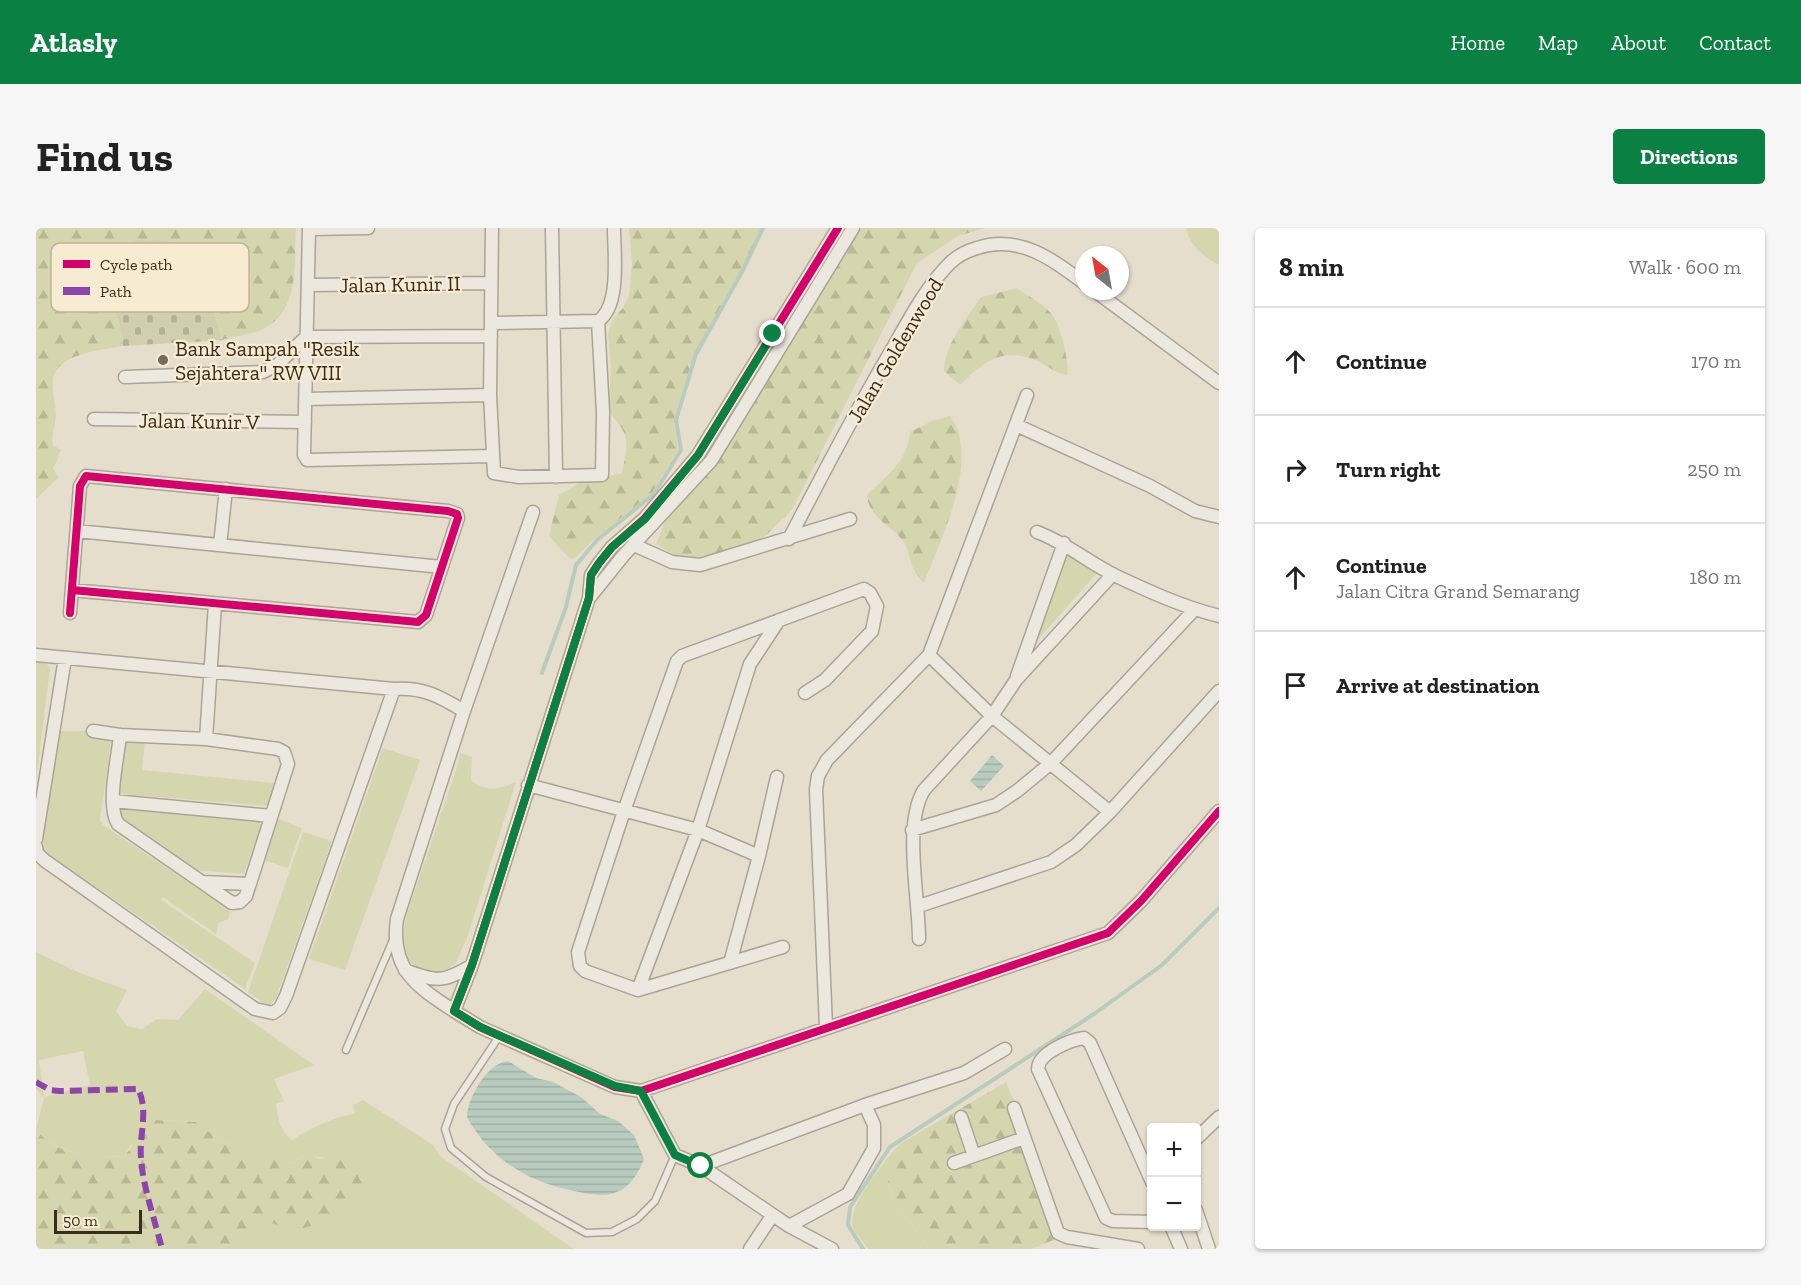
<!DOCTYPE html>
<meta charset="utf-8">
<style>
:root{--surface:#fff;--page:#f6f6f6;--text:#222;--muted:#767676;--line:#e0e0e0;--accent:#0b8043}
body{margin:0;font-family:"Zilla Slab",serif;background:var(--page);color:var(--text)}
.controls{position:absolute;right:18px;bottom:18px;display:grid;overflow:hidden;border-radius:6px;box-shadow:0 2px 4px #0004}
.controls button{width:54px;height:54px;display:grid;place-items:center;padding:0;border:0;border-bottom:2px solid var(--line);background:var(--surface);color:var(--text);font:30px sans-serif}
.compass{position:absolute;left:1039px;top:18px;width:54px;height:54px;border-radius:50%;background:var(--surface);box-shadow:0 2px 4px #0004;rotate:329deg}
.scale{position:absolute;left:18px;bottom:15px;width:88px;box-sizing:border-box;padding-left:6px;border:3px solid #3a2b1d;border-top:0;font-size:16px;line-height:21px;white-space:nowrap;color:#3a2b1d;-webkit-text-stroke:4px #f7ecd2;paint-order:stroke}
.stop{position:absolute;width:18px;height:18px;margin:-14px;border:4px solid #0b8043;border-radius:50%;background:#fff}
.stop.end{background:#0b8043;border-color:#fff;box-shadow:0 2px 6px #0008}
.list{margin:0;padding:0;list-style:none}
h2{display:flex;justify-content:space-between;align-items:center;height:78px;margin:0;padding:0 24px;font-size:26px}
h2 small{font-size:20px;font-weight:400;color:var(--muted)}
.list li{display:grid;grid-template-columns:39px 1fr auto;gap:18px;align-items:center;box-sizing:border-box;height:108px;padding:0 24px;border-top:2px solid var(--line)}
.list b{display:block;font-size:22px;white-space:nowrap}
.list p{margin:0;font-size:20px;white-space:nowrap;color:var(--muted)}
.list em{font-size:20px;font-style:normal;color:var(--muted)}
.icon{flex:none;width:33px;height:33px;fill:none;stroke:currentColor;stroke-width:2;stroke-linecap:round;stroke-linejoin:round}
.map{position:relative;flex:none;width:1183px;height:1021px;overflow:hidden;border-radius:6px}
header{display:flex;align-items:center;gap:36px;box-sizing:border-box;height:84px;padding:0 30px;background:var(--accent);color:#fff}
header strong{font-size:28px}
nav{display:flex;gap:33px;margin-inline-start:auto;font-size:21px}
.intro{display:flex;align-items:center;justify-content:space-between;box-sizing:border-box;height:144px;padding:0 36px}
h1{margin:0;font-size:42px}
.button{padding:15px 27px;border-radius:6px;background:var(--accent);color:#fff;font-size:21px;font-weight:700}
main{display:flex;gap:36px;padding:0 36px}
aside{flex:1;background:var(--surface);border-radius:6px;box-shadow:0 2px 4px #0004}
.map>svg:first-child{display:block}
</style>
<header>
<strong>Atlasly</strong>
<nav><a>Home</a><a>Map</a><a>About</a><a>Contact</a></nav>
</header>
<div class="intro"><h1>Find us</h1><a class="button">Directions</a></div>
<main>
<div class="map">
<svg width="1183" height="1021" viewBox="0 0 1183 1021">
<defs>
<pattern id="forest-firs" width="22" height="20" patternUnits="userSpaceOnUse" patternTransform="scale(1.5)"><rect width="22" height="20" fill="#d6d6ae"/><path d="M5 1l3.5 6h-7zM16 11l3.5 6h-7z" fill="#b8b895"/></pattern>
<pattern id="cemetery-stones" width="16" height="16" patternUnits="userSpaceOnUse" patternTransform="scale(1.5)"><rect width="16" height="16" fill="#d1cfae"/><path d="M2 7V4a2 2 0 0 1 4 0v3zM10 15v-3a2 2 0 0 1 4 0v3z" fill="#b4b295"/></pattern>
<pattern id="water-rules" width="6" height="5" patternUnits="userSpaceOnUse" patternTransform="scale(1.5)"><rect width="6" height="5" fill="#b8cbbf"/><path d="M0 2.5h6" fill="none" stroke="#9faea4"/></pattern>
</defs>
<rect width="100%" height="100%" fill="#e6decc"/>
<path fill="#d6d6ae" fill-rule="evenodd" d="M 1150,0 L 1183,0 L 1183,37 C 1168,29 1154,18 1150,0 Z
M 1030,326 L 1062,344 L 997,417 Z
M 0,434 L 10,435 L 14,440 L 0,555 Z
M 21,503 L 51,503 L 55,510 L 73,510 L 75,514 L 64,592 L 67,597 L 192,681 L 194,684 L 192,691 L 183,695 L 180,706 L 127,669 L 125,672 L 219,735 L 209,761 L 9,624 L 6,618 Z
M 90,513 L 109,513 L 106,542 L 238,555 L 232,578 L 86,566 L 83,563 Z
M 347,520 L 384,532 L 309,742 L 273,731 Z
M 424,525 L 436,529 L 435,552 C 450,565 464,561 480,554 L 432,707 L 419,737 L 401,747 C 365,737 363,723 370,689 L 421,539 Z
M 82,580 L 223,594 L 225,597 L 208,646 L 158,642 L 82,590 Z
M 242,591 L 266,600 L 252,640 L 227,632 Z
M 267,604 L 296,613 L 240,770 L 234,777 L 229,776 L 212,764 Z
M 0,724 L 44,745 L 91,762 L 80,783 L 91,798 L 106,801 L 121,791 L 142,792 L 169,761 L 278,837 L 238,851 L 248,873 L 240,876 C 242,891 244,903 256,912 C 268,903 305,886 319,886 L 317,877 L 327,872 L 397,917 L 404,928 L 538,1021 L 196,1021 L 230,993 L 262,1002 L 290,930 L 269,927 L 256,936 L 247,932 L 219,938 L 199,916 L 184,912 L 160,894 L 119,892 L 111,888 L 88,929 C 52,928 26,929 0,902 L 8,870 L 0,861 ZM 47,823 L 54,857 L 8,869 L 3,832 Z
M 862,917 L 871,919 L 852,954 L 858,974 L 894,1021 L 832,1021 C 828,1014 822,1009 818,1002 C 807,981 849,934 862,917 Z"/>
<path fill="url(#forest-firs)" d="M 0,0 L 260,0 C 258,33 264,79 231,99 C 219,107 199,108 186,112 L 177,80 L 159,79 L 154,30 L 62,56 C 76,76 86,93 87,118 C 67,122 19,125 17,153 C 16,163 19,175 20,185 C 20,197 15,205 17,217 L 25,222 L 17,241 L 23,249 L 0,271 Z
M 593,0 L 725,0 L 706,41 L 659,125 L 638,191 L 642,222 L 616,265 L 557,312 L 538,331 L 533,330 L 513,308 L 523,267 L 543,255 L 586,245 C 592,215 595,206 572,184 L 575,142 L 572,106 L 577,91 L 587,80 L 593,67 L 596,36 Z
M 825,0 L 950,0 L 922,8 L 881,35 L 756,282 L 725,312 L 688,323 L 647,332 L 620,316 L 630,291 L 679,240 Z
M 981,60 C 992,68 1006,75 1015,85 C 1024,95 1034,135 1031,147 C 1020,146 1012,138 1002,133 C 966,118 949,133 924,157 L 908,143 C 909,116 930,91 945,69 Z
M 914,188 C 946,230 904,312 888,355 C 884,350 879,345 877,340 C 873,331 873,321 867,313 C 855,297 832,289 831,267 C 851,247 872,233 874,204 L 896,193 Z
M 970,854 L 992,907 L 1025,1009 L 995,1021 L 894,1021 L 858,974 L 852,953 L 870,919 L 862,917 Z
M 111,888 L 119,892 L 160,894 L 184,912 L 199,916 L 219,937 L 237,920 L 244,921 L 247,931 L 256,936 L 274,924 L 282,931 L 303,928 L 327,933 L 330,955 C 314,972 288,998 263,1001 C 253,1002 239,996 230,993 L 196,1021 L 0,1021 L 0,902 C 26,930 52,927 88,929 L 96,918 L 88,899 L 95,897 L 103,900 Z"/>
<path fill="url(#cemetery-stones)" d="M 102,12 L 138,14 L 154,30 L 159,79 L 177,80 L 186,112 L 87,118 C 86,93 76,76 62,56 L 67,27 Z"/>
<path fill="url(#water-rules)" d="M 956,527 L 968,538 L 945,563 L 934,553 Z
M 472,833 L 500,850 L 517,854 L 545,869 L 564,886 L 582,893 L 598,907 L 608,931 C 591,974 567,970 529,961 C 487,951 452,928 431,889 C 431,871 451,835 472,833 Z"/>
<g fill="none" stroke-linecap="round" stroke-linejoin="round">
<path stroke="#b8cbbf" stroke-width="4" d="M 506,445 L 530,379 L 540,337 L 561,312 L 618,266 L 645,222 L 640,192 L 660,126 L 707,42 L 727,0
M 827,1021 L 812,997 L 814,979 L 854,919 L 1058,786 L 1126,737 L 1183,680"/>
<g stroke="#aba396" stroke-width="9">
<path id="lane" d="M 464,807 L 418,876 L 409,901 L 415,920 L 450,949 L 550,1005 L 576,1004 L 601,991 L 619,973 L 639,927
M 310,822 L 357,712"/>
</g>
<g stroke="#aba396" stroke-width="15">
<path id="street" d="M 273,0 L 268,227 L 271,232 L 455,228
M 456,0 L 454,167 L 458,245 L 483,249 L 566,247 L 567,184 L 562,93
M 516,0 L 520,249
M 802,0 L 662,227 L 608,291 L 576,319 L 563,335 L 555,347 L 553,370 L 436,737 L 418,783 L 444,799 L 579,859 L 605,863 L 1072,705 L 1105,673 L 1183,583
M 273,1 L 332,0
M 272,57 L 455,55
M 1059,63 L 1183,155
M 455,95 L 562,93 C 585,78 578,25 578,0
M 89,149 L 227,144 L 241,137 L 270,109 L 455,108
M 270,171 L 454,167
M 58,191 L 269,194
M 980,197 L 1114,258 L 1159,283 L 1183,289
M 41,303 L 406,339
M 1001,304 C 1030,315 1051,333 1078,347 C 1112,363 1147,379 1183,388
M 753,311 C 787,246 820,181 858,118 C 874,90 890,59 914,35 C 921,28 931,23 941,20 C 983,6 1016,31 1048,55
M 184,317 L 190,261
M 598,317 L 636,334 L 664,337 L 814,291
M 554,369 L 587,328 L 675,233 L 817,0
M 34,385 L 44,258 L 50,248 L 412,283 L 421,286 L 422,290 L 390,387 L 382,394 L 36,362
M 0,427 L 358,461 C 387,459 403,468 428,483
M 893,427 L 956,488 L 1074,584
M 981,448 L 1028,315
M 57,503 L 84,507
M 84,507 L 170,511 L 242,521 L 248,524 L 252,536 L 210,668 L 204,674 L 196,675 L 82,596 C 70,577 82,530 84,507 Z
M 170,511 L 179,376
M 492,557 L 662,602 L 723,628
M 77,573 L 235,588
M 876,602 L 960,577 L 981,563 L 1015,535 L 1158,382
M 0,611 L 29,430
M 0,619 L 1,625 L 8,632 L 219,781 L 237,785 L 244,780 L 250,768 L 358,461
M 166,654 L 213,656
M 883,678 L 1015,634 L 1040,617 L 1074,584 L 1183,463
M 883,711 C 883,669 867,596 888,562 L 956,488 L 980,452 L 1077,346
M 747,719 L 602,762 L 549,743 L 544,738 L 542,724 L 588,583 L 641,433 L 646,428 L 828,361 L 834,365 L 841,378 L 836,403 L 789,452 L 769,465
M 694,735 L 723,628 L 741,549
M 369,742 C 400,754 407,755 436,737
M 602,762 L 662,602 L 714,436 L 743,392
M 418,783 C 380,758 354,741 361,691 L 428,483 L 497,284
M 790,799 L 780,561 L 782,548 L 791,532 L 893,427 L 991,167
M 605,863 L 639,927 L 665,938 L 829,877 L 928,845 L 969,821
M 978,880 L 1022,1005 L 1031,1009 L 1102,1021
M 925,889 L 938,928
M 1160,911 L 1183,889
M 918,935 L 988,910
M 665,938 L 753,998 L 812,966 L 838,920 L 838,897 L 829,877
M 1116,954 L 1054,815 L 1048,810 C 1034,812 1002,825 1002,841 L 1070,990 L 1077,993 L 1116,994
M 1160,982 L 1173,1021
M 753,998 L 796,1021
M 1135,998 L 1145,1021
M 714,1021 L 736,988"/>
</g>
<use href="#lane" stroke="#ede8df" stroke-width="6"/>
<use href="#street" stroke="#ede8df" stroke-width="12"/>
<path stroke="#8e44ad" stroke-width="6" stroke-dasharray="12 6" stroke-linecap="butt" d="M 0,854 L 14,862 L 23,863 L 102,861 C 113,882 103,907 105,930 C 107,960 119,992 126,1021"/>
<g stroke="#f7ecd2" stroke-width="11">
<path id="cycleway" d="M 802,0 L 662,227 L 608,291 L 576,319 L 563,335 L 555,347 L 553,370 L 436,737 L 418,783 L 444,799 L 579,859 L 605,863 L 1072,705 L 1105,673 L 1183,583
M 34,385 L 44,258 L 50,248 L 412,283 L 421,286 L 422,290 L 390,387 L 382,394 L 36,362"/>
</g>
<use href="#cycleway" stroke="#d6006c" stroke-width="8"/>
</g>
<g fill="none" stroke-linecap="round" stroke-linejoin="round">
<path stroke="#0b8043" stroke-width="8" d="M 665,938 L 639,927 L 605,863 L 579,858 L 444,799 L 418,783 L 436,737 L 553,370 L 555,347 L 563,335 L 576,319 L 609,291 L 662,227 L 737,106"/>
</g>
<circle fill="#766a5a" stroke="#f7ecd2" stroke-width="2" cx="127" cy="132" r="6"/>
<g text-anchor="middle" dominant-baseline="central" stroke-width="4.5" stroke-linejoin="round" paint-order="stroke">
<g font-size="21" fill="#3a2b1d" stroke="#f7ecd2">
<text transform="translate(364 56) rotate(-1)">Jalan Kunir II</text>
<text transform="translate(859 122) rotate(-59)">Jalan Goldenwood</text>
<text transform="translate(163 193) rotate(1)">Jalan Kunir V</text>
</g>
<g font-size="21" fill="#3a2b1d" stroke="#f7ecd2" text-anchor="start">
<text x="139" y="120">Bank Sampah "Resik<tspan x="139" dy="24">Sejahtera" RW VIII</tspan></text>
</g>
</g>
<rect x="15" y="15" width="198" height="69" rx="9" fill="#f7ecd2" stroke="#beb29c" stroke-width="1.5"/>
<rect x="27" y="32" width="27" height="8" fill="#d6006c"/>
<rect x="27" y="59" width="27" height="8" fill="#8e44ad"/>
<g font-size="16" fill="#3a2b1d">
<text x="64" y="42">Cycle path</text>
<text x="64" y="69">Path</text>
</g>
</svg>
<div class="controls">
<button>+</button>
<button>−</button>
</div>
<svg class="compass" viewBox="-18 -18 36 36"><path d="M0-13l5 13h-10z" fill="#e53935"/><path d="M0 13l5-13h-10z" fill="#767676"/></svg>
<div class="scale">50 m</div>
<div class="stop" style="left:665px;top:938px"></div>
<div class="stop end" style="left:737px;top:106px"></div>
</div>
<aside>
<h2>8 min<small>Walk · 600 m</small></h2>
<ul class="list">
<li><svg class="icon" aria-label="ahead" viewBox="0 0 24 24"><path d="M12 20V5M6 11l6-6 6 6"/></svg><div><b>Continue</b></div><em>170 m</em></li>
<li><svg class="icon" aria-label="right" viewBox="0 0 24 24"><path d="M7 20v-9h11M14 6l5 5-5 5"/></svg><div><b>Turn right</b></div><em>250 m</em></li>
<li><svg class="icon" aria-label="ahead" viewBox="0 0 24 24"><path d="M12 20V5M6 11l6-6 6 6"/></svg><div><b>Continue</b><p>Jalan Citra Grand Semarang</p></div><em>180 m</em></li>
<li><svg class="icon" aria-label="arrive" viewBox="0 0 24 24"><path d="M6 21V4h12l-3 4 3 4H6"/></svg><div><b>Arrive at destination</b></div></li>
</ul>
</aside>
</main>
